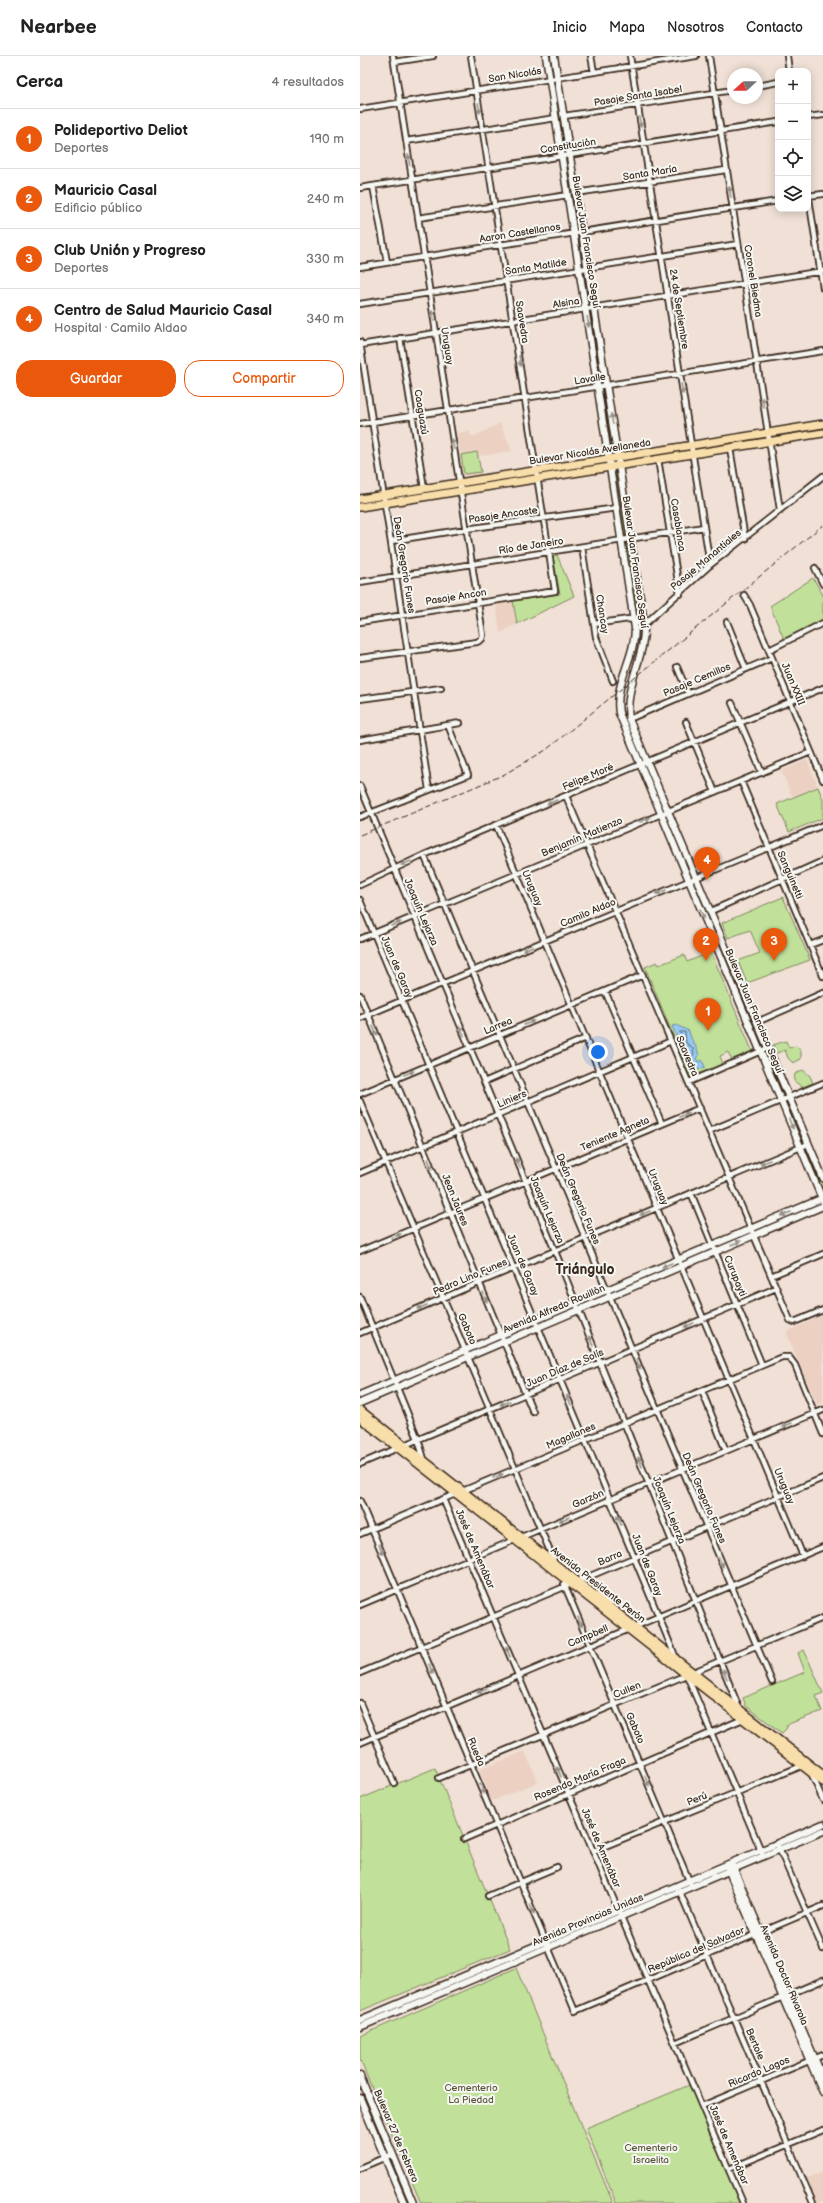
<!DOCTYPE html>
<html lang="es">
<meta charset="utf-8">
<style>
:root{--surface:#fff;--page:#f6f6f6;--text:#222;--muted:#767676;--line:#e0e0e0;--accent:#ea580c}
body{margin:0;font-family:"Balsamiq Sans",sans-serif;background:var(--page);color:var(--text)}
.controls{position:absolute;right:12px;top:12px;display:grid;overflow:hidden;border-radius:8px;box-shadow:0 2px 10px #0003}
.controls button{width:36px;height:36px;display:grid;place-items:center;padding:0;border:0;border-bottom:1px solid var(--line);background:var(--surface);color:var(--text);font:20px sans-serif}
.compass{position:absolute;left:367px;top:12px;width:36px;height:36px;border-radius:50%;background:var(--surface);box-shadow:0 2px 10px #0003;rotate:249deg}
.you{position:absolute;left:238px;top:996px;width:14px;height:14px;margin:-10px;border:3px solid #fff;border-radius:50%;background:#1a73e8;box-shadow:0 0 0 6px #1a73e833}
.badge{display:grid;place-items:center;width:26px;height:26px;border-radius:50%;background:var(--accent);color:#fff;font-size:13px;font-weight:700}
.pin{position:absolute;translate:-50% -33px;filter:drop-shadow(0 1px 2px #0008)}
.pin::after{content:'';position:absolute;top:21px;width:14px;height:12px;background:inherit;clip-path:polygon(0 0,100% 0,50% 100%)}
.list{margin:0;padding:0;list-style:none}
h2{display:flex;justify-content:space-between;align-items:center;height:52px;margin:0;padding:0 16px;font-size:17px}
h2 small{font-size:13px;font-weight:400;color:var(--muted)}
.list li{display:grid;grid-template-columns:26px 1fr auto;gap:12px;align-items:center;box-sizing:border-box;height:60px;padding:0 16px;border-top:1px solid var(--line)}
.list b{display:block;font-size:15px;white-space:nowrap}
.list p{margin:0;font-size:13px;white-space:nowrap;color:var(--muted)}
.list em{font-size:13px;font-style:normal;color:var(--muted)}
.actions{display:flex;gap:8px;padding:12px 16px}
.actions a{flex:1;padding:9px 0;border:1px solid var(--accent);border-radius:16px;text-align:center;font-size:14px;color:var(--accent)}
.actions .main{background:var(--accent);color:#fff}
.icon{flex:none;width:22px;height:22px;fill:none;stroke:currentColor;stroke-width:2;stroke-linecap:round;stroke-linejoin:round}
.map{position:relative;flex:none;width:463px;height:2147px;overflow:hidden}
header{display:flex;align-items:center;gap:24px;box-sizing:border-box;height:56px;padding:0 20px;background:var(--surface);border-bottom:1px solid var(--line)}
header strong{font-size:19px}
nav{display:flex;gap:22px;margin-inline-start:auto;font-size:14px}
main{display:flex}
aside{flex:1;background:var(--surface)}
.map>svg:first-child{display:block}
</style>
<header>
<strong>Nearbee</strong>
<nav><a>Inicio</a><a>Mapa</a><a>Nosotros</a><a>Contacto</a></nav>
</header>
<main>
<aside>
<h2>Cerca<small>4 resultados</small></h2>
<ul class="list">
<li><span class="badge">1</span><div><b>Polideportivo Deliot</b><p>Deportes</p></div><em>190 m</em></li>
<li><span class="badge">2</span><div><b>Mauricio Casal</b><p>Edificio público</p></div><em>240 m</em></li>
<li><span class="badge">3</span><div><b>Club Unión y Progreso</b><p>Deportes</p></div><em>330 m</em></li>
<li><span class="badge">4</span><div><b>Centro de Salud Mauricio Casal</b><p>Hospital · Camilo Aldao</p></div><em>340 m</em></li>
</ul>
<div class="actions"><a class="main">Guardar</a><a>Compartir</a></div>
</aside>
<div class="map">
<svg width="463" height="2147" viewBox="0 0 463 2147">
<rect width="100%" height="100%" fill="#f0e0d6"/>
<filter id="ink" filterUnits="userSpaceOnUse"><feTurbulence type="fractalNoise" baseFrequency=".025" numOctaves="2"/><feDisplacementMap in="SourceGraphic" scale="8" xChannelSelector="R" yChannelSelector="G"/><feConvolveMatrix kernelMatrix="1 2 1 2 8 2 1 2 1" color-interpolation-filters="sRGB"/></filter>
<g filter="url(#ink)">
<path fill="#ecd1c2" d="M 140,367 L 152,395 L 118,400 L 121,418 L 106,420 L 103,418 L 97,377 L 110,375 L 111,380 L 115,380 Z
M 153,545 L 157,568 L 140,577 L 136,548 Z
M 447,704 L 458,731 L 433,742 L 421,715 Z
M 463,1259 L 463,1347 L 457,1349 L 426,1276 Z
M 165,1695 L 178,1726 L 132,1745 L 119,1714 Z
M 463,2116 L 463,2145 L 457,2147 L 447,2122 Z"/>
<path fill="#c1e19a" stroke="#7e865c" d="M 186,0 L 194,0 L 284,567 L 274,565 Z
M 117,396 L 121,416 L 104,418 L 101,399 Z
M 197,499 L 214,540 L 157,568 L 153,545 L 200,538 L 193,500 Z
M 453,522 L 463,539 L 463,563 L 424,583 L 410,550 Z
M 287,706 L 463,1122 L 463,1145 L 280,709 Z
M 458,731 L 463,743 L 463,762 L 429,776 L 417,748 Z
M 423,841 L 450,904 L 387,927 L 378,905 L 400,897 L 390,874 L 368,882 L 362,867 Z
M 351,896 L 393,997 L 373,1006 L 368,996 L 360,1000 L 364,1010 L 334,1022 L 330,1020 L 285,911 L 297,906 L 299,909 L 324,899 L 327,906 Z
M 426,985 L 429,992 L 436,990 L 441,995 L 441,1003 L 433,1007 L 428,1002 L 425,994 L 417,997 L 413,989 Z
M 443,1014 L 450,1020 L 453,1027 L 442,1031 L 434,1025 L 435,1018 Z
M 444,1594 L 463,1637 L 456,1640 L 462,1655 L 426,1669 L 427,1672 L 422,1677 L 386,1650 L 383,1642 L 445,1616 L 438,1597 Z
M 75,1712 L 150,1893 L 0,1955 L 0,1743 Z
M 156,1912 L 253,2147 L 61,2147 L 0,2004 L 0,1980 Z
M 332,2028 L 382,2147 L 256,2147 L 226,2072 Z"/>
<path fill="#95c8f2" stroke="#71899d" d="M 316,969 L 329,975 C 331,986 337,988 339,1000 L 336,1002 L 338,1006 L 342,1004 L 345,1011 L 331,1017 L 312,970 Z"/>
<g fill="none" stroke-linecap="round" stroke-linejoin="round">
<path stroke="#5f6973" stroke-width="1" d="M 320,976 L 325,976 L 326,987 L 333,992 L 334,998 L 331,1002 L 329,1001 Z"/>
<g stroke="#3b2a1e" stroke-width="8">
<path id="street" d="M 231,0 L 234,16
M 270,0 L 350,509
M 349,0 L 420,454
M 427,0 L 429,15
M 34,6 L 73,0
M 397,30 L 418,26
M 0,53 L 336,0
M 204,60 L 373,34
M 448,61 L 463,59
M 46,85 L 196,62
M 13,130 L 27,206
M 0,132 L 418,66
M 448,136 L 463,232
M 216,137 L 366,114
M 448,140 L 463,138
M 58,162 L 208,139
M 0,211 L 418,145
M 0,248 L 378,188
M 40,282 L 64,432
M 0,286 L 69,734
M 0,289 L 463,215
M 0,368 L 463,295
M 370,392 L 385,483
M 298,403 L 320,538
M 31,485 L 106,473 L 257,452
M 222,491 L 236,581 L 253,625
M 455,512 L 463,528
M 0,526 L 344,471
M 384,539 L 390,549 L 463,724
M 0,566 L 195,535 L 111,0
M 367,566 L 386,613
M 234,568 L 269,563 L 279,567 L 287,566 L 350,509 L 463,420
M 409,594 L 463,567
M 0,602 L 117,586 L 122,583 L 123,579 L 33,0
M 317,611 L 328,637
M 0,643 L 81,632
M 372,647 L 402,717
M 269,663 L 412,602
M 326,666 L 355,736
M 0,684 L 100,667
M 381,725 L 463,920
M 0,730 L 195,1195 L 379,1652
M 206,740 L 430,1264 L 434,1266 L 463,1254
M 0,761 L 108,719 L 88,669
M 136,769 L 443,1500
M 64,799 L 412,1626
M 0,829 L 64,799 L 463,632
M 0,844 L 316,1602
M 351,855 L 463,805
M 0,883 L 451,696
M 450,889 L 463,884
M 245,935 L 302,1068
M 0,939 L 173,1356
M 0,962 L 463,769
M 397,966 L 463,937
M 124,1026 L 226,982
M 329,1026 L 408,992
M 0,1038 L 283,919
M 0,1045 L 194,1505
M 349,1075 L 463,1027
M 0,1117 L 311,985
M 331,1137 L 402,1309
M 0,1195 L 340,1052
M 411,1220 L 463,1198
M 0,1241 L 58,1383 L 64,1403
M 0,1277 L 448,1088
M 342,1335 L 366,1395
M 0,1408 L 416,1232
M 83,1443 L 383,2147
M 0,1445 L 215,1955 L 463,1850
M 0,1478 L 422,1301 L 429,1301 L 435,1309 L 463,1378
M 204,1528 L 330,1827
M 0,1549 L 463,1354
M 0,1617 L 463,1422
M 328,1622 L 402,1797
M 0,1647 L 34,1727
M 0,1687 L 463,1491
M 452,1719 L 463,1744
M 79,1722 L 463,1562
M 104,1783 L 383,1663
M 417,1788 L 463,1893
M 233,1795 L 444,1709
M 320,1836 L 453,2147
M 128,1840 L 197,1811
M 315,1987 L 463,1924
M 342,2050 L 463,1999
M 0,2112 L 33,2098
M 369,2113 L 463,2074"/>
</g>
<g stroke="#3b2a1e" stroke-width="9">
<path id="secondary" d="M 186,0 L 275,572 C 275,602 254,627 259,657 L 463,1145
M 194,0 L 284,567 C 286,601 264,629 269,663 L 463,1122
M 0,1339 L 463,1142
M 0,1347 L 463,1150
M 373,1811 L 463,2022
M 368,1813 L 463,2036
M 0,1964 L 463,1768
M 0,1971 L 463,1775
M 0,2020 L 53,2147
M 0,2042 L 44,2147"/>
</g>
<g stroke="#3b2a1e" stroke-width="10">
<path id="primary" d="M 0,443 L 463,368
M 0,451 L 463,377
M 0,1354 L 463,1719
M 0,1362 L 463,1726"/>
</g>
<use href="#street" stroke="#f6f6f2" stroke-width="4.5"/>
<use href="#secondary" stroke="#f6f6f2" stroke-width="6"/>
<use href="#primary" stroke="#f8deab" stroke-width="7"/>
<path stroke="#3b2a1e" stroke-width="1" stroke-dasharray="6 3" stroke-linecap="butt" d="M 0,779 L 143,719 L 186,694 L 463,469"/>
</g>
<defs><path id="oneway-solid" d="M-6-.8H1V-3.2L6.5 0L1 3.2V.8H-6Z"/></defs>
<g fill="#989088">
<use href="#oneway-solid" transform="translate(119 52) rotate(81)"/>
<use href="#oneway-solid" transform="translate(280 66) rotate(81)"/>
<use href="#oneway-solid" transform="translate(49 104) rotate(-97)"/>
<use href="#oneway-solid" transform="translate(370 136) rotate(-99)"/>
<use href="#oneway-solid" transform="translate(73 260) rotate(-99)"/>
<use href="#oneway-solid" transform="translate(228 266) rotate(81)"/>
<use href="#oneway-solid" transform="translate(160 305) rotate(81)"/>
<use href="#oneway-solid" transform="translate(322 333) rotate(81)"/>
<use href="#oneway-solid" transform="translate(403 347) rotate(-99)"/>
<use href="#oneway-solid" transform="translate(252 363) rotate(-99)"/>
<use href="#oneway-solid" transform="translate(93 388) rotate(-99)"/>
<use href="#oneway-solid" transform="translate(192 746) rotate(157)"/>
<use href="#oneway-solid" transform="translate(285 764) rotate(-23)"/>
<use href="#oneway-solid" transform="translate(46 807) rotate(157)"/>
<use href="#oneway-solid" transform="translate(301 836) rotate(157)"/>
<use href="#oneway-solid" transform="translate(342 858) rotate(67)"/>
<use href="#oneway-solid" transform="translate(36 868) rotate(-23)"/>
<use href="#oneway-solid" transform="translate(168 892) rotate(157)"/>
<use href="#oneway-solid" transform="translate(169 967) rotate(-23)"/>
<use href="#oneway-solid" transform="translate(15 975) rotate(68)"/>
<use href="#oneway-solid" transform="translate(102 975) rotate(-113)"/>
<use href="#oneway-solid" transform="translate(49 1017) rotate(-22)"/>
<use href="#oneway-solid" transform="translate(324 1059) rotate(-23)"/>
<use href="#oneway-solid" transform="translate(431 1068) rotate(67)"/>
<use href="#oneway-solid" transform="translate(405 1106) rotate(157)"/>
<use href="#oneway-solid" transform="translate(158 1107) rotate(-113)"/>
<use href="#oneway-solid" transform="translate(70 1108) rotate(68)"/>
<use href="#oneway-solid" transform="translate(285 1157) rotate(157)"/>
<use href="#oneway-solid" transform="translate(426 1158) rotate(157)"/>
<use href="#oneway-solid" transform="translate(36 1180) rotate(-23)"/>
<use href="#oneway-solid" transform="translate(376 1187) rotate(-23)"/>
<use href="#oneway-solid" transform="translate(307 1209) rotate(157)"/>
<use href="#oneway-solid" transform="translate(125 1241) rotate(68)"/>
<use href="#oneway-solid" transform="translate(62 1251) rotate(157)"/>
<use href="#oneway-solid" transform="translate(329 1269) rotate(157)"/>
<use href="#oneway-solid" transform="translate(231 1285) rotate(-112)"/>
<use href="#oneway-solid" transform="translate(278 1308) rotate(67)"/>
<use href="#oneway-solid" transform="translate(209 1344) rotate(-112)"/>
<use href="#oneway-solid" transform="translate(145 1347) rotate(157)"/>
<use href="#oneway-solid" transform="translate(427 1369) rotate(157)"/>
<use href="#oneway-solid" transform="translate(280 1406) rotate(-112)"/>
<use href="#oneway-solid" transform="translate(138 1420) rotate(-22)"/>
<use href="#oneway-solid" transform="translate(204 1463) rotate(157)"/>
<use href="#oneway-solid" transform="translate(259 1464) rotate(-112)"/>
<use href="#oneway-solid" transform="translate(21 1493) rotate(67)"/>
<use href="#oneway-solid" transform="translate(361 1506) rotate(67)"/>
<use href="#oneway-solid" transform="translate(220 1566) rotate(67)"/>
<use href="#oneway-solid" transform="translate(148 1596) rotate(-113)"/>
<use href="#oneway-solid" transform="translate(71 1613) rotate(67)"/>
<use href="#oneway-solid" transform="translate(365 1618) rotate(-112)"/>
<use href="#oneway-solid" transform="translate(122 1635) rotate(157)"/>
<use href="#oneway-solid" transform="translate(199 1716) rotate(-113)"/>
<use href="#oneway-solid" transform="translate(287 1725) rotate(67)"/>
<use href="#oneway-solid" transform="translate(122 1733) rotate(67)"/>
<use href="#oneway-solid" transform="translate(172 1853) rotate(67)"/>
</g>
</g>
<g text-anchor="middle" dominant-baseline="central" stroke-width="4" stroke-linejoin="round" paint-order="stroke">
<g font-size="10" fill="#3b2a1e" stroke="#f6f6f2">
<text transform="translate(155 19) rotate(-9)">San Nicolás</text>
<text transform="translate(278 40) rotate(-9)">Pasaje Santa Isabel</text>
<text transform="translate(208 90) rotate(-9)">Constitución</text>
<text transform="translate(290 117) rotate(-9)">Santa María</text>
<text transform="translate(160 177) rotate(-9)">Aaron Castellanos</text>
<text transform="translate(226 186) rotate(81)">Bulevar Juan Francisco Seguí</text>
<text transform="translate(176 211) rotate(-9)">Santa Matilde</text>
<text transform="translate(393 225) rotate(81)">Coronel Biedma</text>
<text transform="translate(206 247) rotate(-9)">Alsina</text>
<text transform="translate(319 253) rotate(81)">24 de Septiembre</text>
<text transform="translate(162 266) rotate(81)">Saavedra</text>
<text transform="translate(87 290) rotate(81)">Uruguay</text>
<text transform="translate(230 323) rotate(-9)">Lavalle</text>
<text transform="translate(61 356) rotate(81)">Caaguazú</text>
<text transform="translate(230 396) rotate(-9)">Bulevar Nicolás Avellaneda</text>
<text transform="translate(143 459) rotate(-8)">Pasaje Ancaste</text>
<text transform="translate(318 469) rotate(81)">Casablanca</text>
<text transform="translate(171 490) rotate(-9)">Río de Janeiro</text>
<text transform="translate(346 504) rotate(-40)">Pasaje Manantiales</text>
<text transform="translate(275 506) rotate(82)">Bulevar Juan Francisco Seguí</text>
<text transform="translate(44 509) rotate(81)">Deán Gregorio Funes</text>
<text transform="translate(96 541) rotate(-9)">Pasaje Ancon</text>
<text transform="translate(242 558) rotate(81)">Chancay</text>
<text transform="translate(337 624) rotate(-23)">Pasaje Cemillos</text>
<text transform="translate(433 628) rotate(67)">Juan XXIII</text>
<text transform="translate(228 721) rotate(-23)">Felipe Moré</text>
<text transform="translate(222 781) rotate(-23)">Benjamín Matienzo</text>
<text transform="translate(430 819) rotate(67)">Sanguinetti</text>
<text transform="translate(172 832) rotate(67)">Uruguay</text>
<text transform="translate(61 856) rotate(67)">Joaquín Lejarza</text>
<text transform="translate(228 857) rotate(-23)">Camilo Aldao</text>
<text transform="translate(37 911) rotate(67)">Juan de Garay</text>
<text transform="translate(394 955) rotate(67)">Bulevar Juan Francisco Seguí</text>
<text transform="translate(138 970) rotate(-23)">Larrea</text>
<text transform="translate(327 1000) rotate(67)">Saavedra</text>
<text transform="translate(152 1043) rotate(-23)">Liniers</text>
<text transform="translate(255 1078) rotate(-23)">Teniente Agneta</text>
<text transform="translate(298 1131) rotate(68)">Uruguay</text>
<text transform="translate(218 1143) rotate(67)">Deán Gregorio Funes</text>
<text transform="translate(95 1144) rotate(68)">Jean Jaures</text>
<text transform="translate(187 1154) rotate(67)">Joaquín Lejarza</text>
<text transform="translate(163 1209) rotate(67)">Juan de Garay</text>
<text transform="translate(375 1220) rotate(68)">Curupayti</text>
<text transform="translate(110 1221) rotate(-23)">Pedro Lino Funes</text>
<text transform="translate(194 1253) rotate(-23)">Avenida Alfredo Rouillón</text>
<text transform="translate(107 1273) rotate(67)">Gaboto</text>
<text transform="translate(205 1312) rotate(-23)">Juan Díaz de Solís</text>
<text transform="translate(211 1380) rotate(-23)">Magallanes</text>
<text transform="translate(424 1430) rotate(67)">Uruguay</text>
<text transform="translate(344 1442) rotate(67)">Deán Gregorio Funes</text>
<text transform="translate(228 1443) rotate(-23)">Garzón</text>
<text transform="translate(309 1454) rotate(68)">Joaquín Lejarza</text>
<text transform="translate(115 1493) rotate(67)">José de Amenábar</text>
<text transform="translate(250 1502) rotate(-23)">Barra</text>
<text transform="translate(287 1509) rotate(68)">Juan de Garay</text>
<text transform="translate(238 1529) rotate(38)">Avenida Presidente Perón</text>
<text transform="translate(228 1580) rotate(-23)">Campbell</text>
<text transform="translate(267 1634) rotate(-22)">Cullen</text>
<text transform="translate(275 1672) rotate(67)">Gaboto</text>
<text transform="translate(116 1696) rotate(67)">Rueda</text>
<text transform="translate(220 1723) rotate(-23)">Rosendo María Fraga</text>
<text transform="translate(337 1743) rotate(-22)">Perú</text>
<text transform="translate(241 1792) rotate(67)">José de Amenábar</text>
<text transform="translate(228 1864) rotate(-23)">Avenida Provincias Unidas</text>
<text transform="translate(336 1894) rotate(-23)">República del Salvador</text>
<text transform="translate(424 1919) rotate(67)">Avenida Doctor Rivarola</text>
<text transform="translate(395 1988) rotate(67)">Bertole</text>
<text transform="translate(399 2016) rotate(-23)">Ricardo Lagos</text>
<text transform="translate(36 2080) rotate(67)">Bulevar 27 de Febrero</text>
<text transform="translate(369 2089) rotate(67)">José de Amenábar</text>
</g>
<g font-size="10" fill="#5c583d" stroke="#f6f6f2">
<text x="111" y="2032">Cementerio<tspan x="111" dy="12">La Piedad</tspan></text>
<text x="291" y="2092">Cementerio<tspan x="291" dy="12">Israelita</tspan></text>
</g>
<g font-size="14" font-weight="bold" fill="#3b2a1e" stroke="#f6f6f2">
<text x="225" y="1213">Triángulo</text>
</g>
</g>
</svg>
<div class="controls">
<button>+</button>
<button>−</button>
<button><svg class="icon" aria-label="locate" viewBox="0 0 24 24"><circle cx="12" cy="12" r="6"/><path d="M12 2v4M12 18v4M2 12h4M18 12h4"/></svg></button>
<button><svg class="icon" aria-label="layers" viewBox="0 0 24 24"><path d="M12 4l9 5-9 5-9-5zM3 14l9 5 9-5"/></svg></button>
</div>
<svg class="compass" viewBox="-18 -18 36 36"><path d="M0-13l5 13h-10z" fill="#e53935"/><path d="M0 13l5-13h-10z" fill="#767676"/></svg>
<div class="you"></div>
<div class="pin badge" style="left:348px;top:975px">1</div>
<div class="pin badge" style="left:346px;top:905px">2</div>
<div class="pin badge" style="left:414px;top:905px">3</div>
<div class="pin badge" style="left:347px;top:824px">4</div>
</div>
</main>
